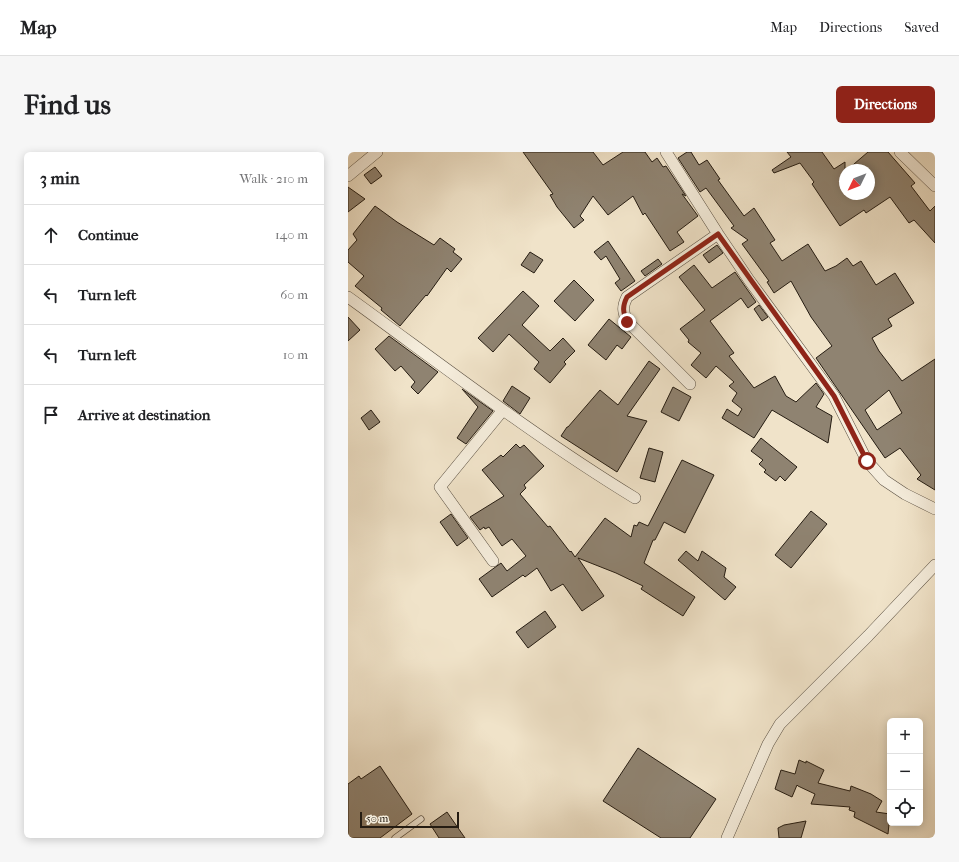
<!DOCTYPE html>
<meta charset="utf-8">
<style>
:root{--surface:#fff;--page:#f6f6f6;--text:#202124;--muted:#757577;--line:#e0e0e0;--accent:#8f2418}
body{margin:0;font-family:"IM FELL French Canon",serif;background:var(--page);color:var(--text)}
.controls{position:absolute;right:12px;bottom:12px;display:grid;overflow:hidden;border-radius:6px;box-shadow:0 2px 10px #0003}
.controls button{width:36px;height:36px;display:grid;place-items:center;padding:0;border:0;border-bottom:1px solid var(--line);background:var(--surface);color:var(--text);font:20px sans-serif}
.compass{position:absolute;left:491px;top:12px;width:36px;height:36px;border-radius:50%;background:var(--surface);box-shadow:0 2px 10px #0003;rotate:227deg}
.scale{position:absolute;left:12px;bottom:10px;width:99px;box-sizing:border-box;padding-left:4px;border:2px solid #251c12;border-top:0;font-size:11px;line-height:14px;white-space:nowrap;color:#251c12;-webkit-text-stroke:3px #f5eddc;paint-order:stroke}
.stop{position:absolute;width:12px;height:12px;margin:-9px;border:3px solid #8f2418;border-radius:50%;background:#fff}
.stop.end{background:#8f2418;border-color:#fff;box-shadow:0 1px 4px #0008}
.list{margin:0;padding:0;list-style:none}
h2{display:flex;justify-content:space-between;align-items:center;height:52px;margin:0;padding:0 16px;font-size:17px}
h2 small{font-size:13px;font-weight:400;color:var(--muted)}
.list li{display:grid;grid-template-columns:26px 1fr auto;gap:12px;align-items:center;box-sizing:border-box;height:60px;padding:0 16px;border-top:1px solid var(--line)}
.list b{display:block;font-size:15px;white-space:nowrap}
.list em{font-size:13px;font-style:normal;color:var(--muted)}
.icon{flex:none;width:22px;height:22px;fill:none;stroke:currentColor;stroke-width:2;stroke-linecap:round;stroke-linejoin:round}
.map{position:relative;flex:none;width:587px;height:686px;overflow:hidden;border-radius:6px}
header{display:flex;align-items:center;gap:24px;box-sizing:border-box;height:56px;padding:0 20px;background:var(--surface);border-bottom:1px solid var(--line)}
header strong{font-size:19px}
nav{display:flex;gap:22px;margin-inline-start:auto;font-size:14px}
.intro{display:flex;align-items:center;justify-content:space-between;box-sizing:border-box;height:96px;padding:0 24px}
h1{margin:0;font-size:28px}
.button{padding:10px 18px;border-radius:6px;background:var(--accent);color:#fff;font-size:14px;font-weight:700}
main{display:flex;gap:24px;padding:0 24px}
aside{flex:1;background:var(--surface);border-radius:6px;box-shadow:0 2px 10px #0003}
.map>svg:first-child{display:block}
</style>
<header>
<strong>Map</strong>
<nav><a>Map</a><a>Directions</a><a>Saved</a></nav>
</header>
<div class="intro"><h1>Find us</h1><a class="button">Directions</a></div>
<main>
<aside>
<h2>3 min<small>Walk · 210 m</small></h2>
<ul class="list">
<li><svg class="icon" aria-label="ahead" viewBox="0 0 24 24"><path d="M12 20V5M6 11l6-6 6 6"/></svg><div><b>Continue</b></div><em>140 m</em></li>
<li><svg class="icon" aria-label="left" viewBox="0 0 24 24"><path d="M17 20v-9H6M10 6l-5 5 5 5"/></svg><div><b>Turn left</b></div><em>60 m</em></li>
<li><svg class="icon" aria-label="left" viewBox="0 0 24 24"><path d="M17 20v-9H6M10 6l-5 5 5 5"/></svg><div><b>Turn left</b></div><em>10 m</em></li>
<li><svg class="icon" aria-label="arrive" viewBox="0 0 24 24"><path d="M6 21V4h12l-3 4 3 4H6"/></svg><div><b>Arrive at destination</b></div></li>
</ul>
</aside>
<div class="map">
<svg width="587" height="686" viewBox="0 0 587 686">
<rect width="100%" height="100%" fill="#f0e3c9"/>
<filter id="stains"><feTurbulence type="fractalNoise" baseFrequency=".005" numOctaves="4"/><feColorMatrix values="0 0 0 0 .2 0 0 0 0 .09 0 0 0 0 .02 0 0 0 .5 -.17"/></filter>
<radialGradient id="worn" r=".72"><stop offset=".6" stop-color="#630" stop-opacity="0"/><stop offset="1" stop-color="#630" stop-opacity=".3"/></radialGradient>
<path fill="#8f8371" stroke="#251c12" fill-rule="evenodd" d="M 175,0 L 245,0 L 255,13 L 275,0 L 297,0 L 304,10 L 309,6 L 315,15 L 318,14 L 338,44 L 334,42 L 350,64 L 329,80 L 336,90 L 322,99 L 297,61 L 295,63 L 285,44 L 260,63 L 245,44 L 232,64 L 236,68 L 226,76 L 209,55 L 202,43 L 205,42 Z
M 339,0 L 343,0 L 351,13 L 359,8 L 372,27 L 370,28 L 396,64 L 406,56 L 427,88 L 422,91 L 434,109 L 460,92 L 477,119 L 488,114 L 499,106 L 505,114 L 513,109 L 528,133 L 547,121 L 566,151 L 540,167 L 544,174 L 524,186 L 531,199 L 554,229 L 587,207 L 587,338 L 569,327 L 573,323 L 552,296 L 537,306 L 468,206 L 484,194 L 463,165 L 443,129 L 426,141 L 419,130 L 421,129 L 394,92 L 400,88 L 383,76 L 386,74 L 358,36 L 352,40 L 330,6 ZM 541,238 L 554,261 L 529,278 L 517,258 Z
M 439,0 L 474,0 L 486,17 L 497,10 L 497,42 L 521,42 L 521,18 L 499,18 L 520,0 L 540,0 L 567,31 L 563,34 L 582,59 L 587,54 L 587,91 L 566,68 L 561,71 L 542,45 L 518,61 L 516,58 L 492,74 L 464,32 L 466,30 L 452,11 L 426,21 L 424,18 L 443,5 Z
M 27,15 L 34,24 L 23,32 L 16,23 Z
M 0,35 L 17,47 L 0,60 Z
M 27,54 L 49,70 L 86,93 L 92,86 L 107,97 L 105,100 L 114,107 L 103,120 L 99,116 L 79,144 L 78,143 L 52,174 L 33,158 L 34,156 L 7,134 L 16,124 L 0,110 L 0,98 L 9,88 L 5,82 Z
M 260,89 L 287,129 L 273,139 L 267,131 L 272,127 L 258,104 L 253,108 L 246,100 Z
M 369,93 L 375,101 L 361,111 L 355,103 Z
M 182,100 L 195,108 L 186,121 L 173,113 Z
M 310,107 L 314,112 L 297,124 L 293,119 Z
M 346,113 L 364,136 L 387,120 L 408,150 L 400,156 L 393,146 L 362,169 L 386,201 L 381,204 L 406,236 L 427,224 L 438,244 L 448,250 L 468,231 L 476,242 L 468,255 L 484,264 L 480,291 L 424,258 L 406,286 L 374,266 L 379,257 L 390,264 L 394,257 L 384,249 L 389,241 L 381,234 L 386,230 L 368,214 L 358,226 L 343,213 L 353,201 L 340,190 L 341,188 L 332,177 L 357,158 L 331,125 Z
M 226,128 L 246,148 L 227,169 L 206,149 Z
M 175,139 L 191,154 L 174,173 L 202,199 L 215,186 L 227,199 L 216,210 L 218,212 L 202,231 L 186,217 L 191,210 L 161,182 L 145,200 L 130,186 Z
M 411,153 L 420,165 L 414,169 L 406,157 Z
M 0,165 L 12,178 L 0,189 Z
M 261,167 L 283,185 L 274,197 L 269,193 L 258,208 L 240,193 Z
M 41,184 L 90,220 L 70,242 L 63,235 L 67,230 L 53,214 L 47,219 L 27,197 Z
M 301,209 L 312,217 L 279,264 L 299,269 L 269,320 L 213,284 L 219,275 L 220,275 L 252,238 L 270,253 Z
M 164,234 L 182,246 L 172,262 L 155,249 Z
M 325,235 L 343,245 L 331,269 L 313,260 Z
M 114,237 L 145,259 L 118,292 L 109,286 L 130,255 Z
M 23,258 L 32,270 L 21,278 L 13,266 Z
M 413,286 L 449,315 L 437,329 L 432,324 L 428,329 L 416,320 L 418,318 L 411,312 L 415,308 L 403,299 Z
M 168,292 L 172,296 L 176,293 L 196,314 L 176,333 L 178,336 L 172,342 L 200,375 L 202,374 L 222,400 L 223,399 L 227,405 L 257,366 L 283,385 L 286,373 L 289,374 L 291,370 L 300,374 L 334,308 L 366,323 L 337,381 L 316,370 L 307,388 L 305,388 L 296,411 L 347,445 L 335,464 L 293,437 L 295,434 L 268,421 L 230,406 L 256,444 L 234,459 L 215,432 L 203,439 L 189,416 L 177,425 L 175,423 L 144,445 L 131,427 L 153,411 L 159,419 L 178,404 L 164,387 L 154,394 L 141,375 L 137,377 L 136,375 L 132,378 L 122,365 L 156,344 L 134,318 L 153,303 L 155,305 Z
M 301,296 L 315,300 L 307,330 L 292,326 Z
M 463,359 L 479,372 L 443,416 L 427,403 Z
M 103,362 L 120,386 L 109,394 L 92,370 Z
M 338,399 L 350,409 L 354,399 L 378,416 L 376,425 L 388,435 L 377,448 L 330,408 Z
M 197,459 L 208,475 L 180,496 L 168,480 Z
M 290,596 L 368,647 L 342,686 L 313,686 L 255,649 Z
M 451,608 L 458,611 L 458,609 L 476,618 L 470,631 L 502,639 L 503,634 L 523,642 L 534,649 L 528,660 L 542,662 L 540,682 L 506,665 L 507,660 L 501,658 L 502,655 L 463,652 L 467,642 L 450,634 L 449,633 L 444,645 L 427,637 L 433,618 L 447,622 Z
M 32,614 L 64,662 L 32,686 L 0,686 L 0,632 L 11,624 L 13,627 Z
M 99,660 L 117,686 L 91,686 L 82,672 Z
M 458,669 L 453,686 L 431,686 L 430,676 L 436,673 Z"/>
<g fill="none" stroke-linecap="round" stroke-linejoin="round">
<g stroke="#584e40" stroke-width="7">
<path id="lane" d="M 47,686 L 73,667"/>
</g>
<g stroke="#584e40" stroke-width="12">
<path id="street" d="M 318,0 L 370,82 L 401,128 L 486,244 L 519,309 L 536,328 L 557,342 L 587,357
M 552,0 L 587,34
M 0,24 L 29,0
M 0,145 C 94,213 187,285 287,346
M 342,232 L 279,169 C 275,160 274,155 279,145 L 370,82
M 145,409 L 92,335 L 155,258
M 379,686 L 420,592 L 432,572 L 520,484 L 587,413"/>
</g>
<use href="#lane" stroke="#f5eddc" stroke-width="5.5"/>
<use href="#street" stroke="#f5eddc" stroke-width="11"/>
</g>
<g fill="none" stroke-linecap="round" stroke-linejoin="round">
<path stroke="#8f2418" stroke-width="5" d="M 279,170 C 275,160 274,155 279,145 L 370,82 L 486,244 L 519,309"/>
</g>
<rect width="100%" height="100%" filter="url(#stains)"/>
<rect width="100%" height="100%" fill="url(#worn)"/>
</svg>
<div class="controls">
<button>+</button>
<button>−</button>
<button><svg class="icon" aria-label="locate" viewBox="0 0 24 24"><circle cx="12" cy="12" r="6"/><path d="M12 2v4M12 18v4M2 12h4M18 12h4"/></svg></button>
</div>
<svg class="compass" viewBox="-18 -18 36 36"><path d="M0-13l5 13h-10z" fill="#e53935"/><path d="M0 13l5-13h-10z" fill="#757577"/></svg>
<div class="scale">50 m</div>
<div class="stop" style="left:519px;top:309px"></div>
<div class="stop end" style="left:279px;top:170px"></div>
</div>
</main>
